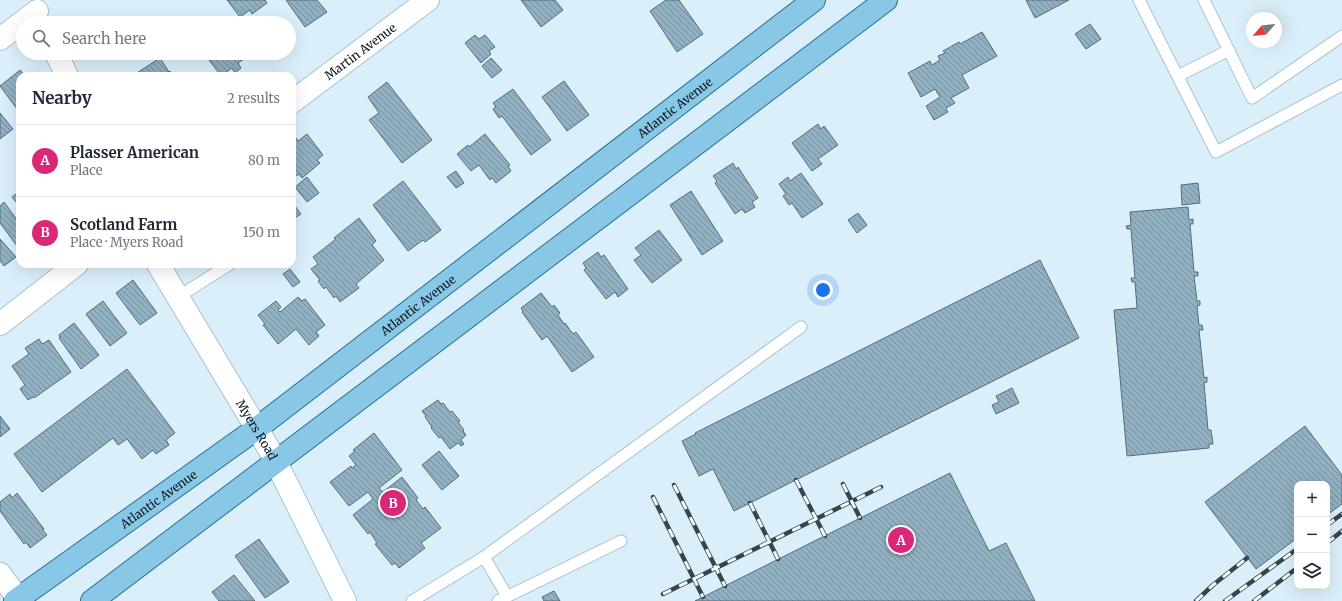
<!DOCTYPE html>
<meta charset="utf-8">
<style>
:root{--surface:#fff;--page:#f6f6f7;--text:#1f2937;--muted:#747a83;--line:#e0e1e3;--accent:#db2777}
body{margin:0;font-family:Merriweather,serif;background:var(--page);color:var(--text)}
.controls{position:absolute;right:12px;bottom:12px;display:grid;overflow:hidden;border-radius:8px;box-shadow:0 4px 16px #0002}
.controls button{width:36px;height:36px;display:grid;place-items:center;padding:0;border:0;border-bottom:1px solid var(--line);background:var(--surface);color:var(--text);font:20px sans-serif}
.compass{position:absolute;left:1246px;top:12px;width:36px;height:36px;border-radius:50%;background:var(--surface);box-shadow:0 4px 16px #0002;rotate:242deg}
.you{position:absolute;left:823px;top:290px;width:14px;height:14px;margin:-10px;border:3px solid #fff;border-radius:50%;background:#1a73e8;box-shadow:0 0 0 6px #1a73e833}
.badge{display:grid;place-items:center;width:26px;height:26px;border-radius:50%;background:var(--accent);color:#fff;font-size:13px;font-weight:700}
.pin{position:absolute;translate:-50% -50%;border:2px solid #fff;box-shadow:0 1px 4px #0006}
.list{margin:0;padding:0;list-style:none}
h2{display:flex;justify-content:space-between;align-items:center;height:52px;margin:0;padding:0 16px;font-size:17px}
h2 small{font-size:13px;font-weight:400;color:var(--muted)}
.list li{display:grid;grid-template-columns:26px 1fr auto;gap:12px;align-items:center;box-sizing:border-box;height:72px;padding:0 16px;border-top:1px solid var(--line)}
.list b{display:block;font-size:15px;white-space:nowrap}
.list p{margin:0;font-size:13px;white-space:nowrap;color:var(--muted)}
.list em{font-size:13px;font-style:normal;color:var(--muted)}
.icon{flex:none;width:22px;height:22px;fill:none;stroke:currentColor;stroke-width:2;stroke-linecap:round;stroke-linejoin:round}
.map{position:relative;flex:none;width:1342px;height:601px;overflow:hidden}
.search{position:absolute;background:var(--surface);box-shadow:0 4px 16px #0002;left:16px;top:16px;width:280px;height:44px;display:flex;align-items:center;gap:10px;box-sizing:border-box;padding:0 14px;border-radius:22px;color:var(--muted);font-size:15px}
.panel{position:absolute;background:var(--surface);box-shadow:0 4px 16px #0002;left:16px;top:72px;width:280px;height:196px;border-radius:12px}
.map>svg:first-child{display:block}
</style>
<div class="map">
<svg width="1342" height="601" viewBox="0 0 1342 601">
<defs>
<pattern id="building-back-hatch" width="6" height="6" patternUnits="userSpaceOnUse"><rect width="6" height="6" fill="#91b1c3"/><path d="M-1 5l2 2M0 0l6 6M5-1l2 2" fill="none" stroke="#758f9e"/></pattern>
</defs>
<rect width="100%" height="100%" fill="#dbeffa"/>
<path fill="url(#building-back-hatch)" stroke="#516f80" d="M 227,0 L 265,0 L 267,3 L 252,14 L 250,10 L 240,17 Z
M 286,0 L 317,0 L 327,12 L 305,27 Z
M 521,0 L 555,0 L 563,10 L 541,27 Z
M 666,0 L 679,0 L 703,34 L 677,52 L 650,11 Z
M 1026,0 L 1069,0 L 1035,18 Z
M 1090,24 L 1101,39 L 1086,49 L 1075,34 Z
M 982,32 L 997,56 L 962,75 L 969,88 L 951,98 L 955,103 L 946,108 L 948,112 L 934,120 L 926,106 L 940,97 L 935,89 L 921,97 L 908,73 L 930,61 L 932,65 L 940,60 L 938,56 L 945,53 L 943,51 L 959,42 L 960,44 Z
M 475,35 L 479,39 L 485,35 L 495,47 L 489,51 L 491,54 L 481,63 L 465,43 Z
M 204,53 L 246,53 L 248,56 L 238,63 L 241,68 L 235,73 L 232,68 L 221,76 Z
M 160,58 L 169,72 L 170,71 L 173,76 L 132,76 Z
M 491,58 L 502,70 L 492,78 L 482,66 Z
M 20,70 L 25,76 L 20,76 L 20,113 L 0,86 Z
M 564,81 L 589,115 L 567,131 L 542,97 Z
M 387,82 L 432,140 L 402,163 L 369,120 L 379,113 L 368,97 Z
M 513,89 L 551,140 L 531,155 L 502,116 L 499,118 L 493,109 L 496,107 L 493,103 Z
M 0,113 L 13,129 L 0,139 Z
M 818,124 L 821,129 L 824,126 L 838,145 L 818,159 L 822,164 L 812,171 L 792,143 Z
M 307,134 L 323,155 L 317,160 L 320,163 L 302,178 L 299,174 L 296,176 L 292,171 L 292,137 L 294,135 L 298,141 Z
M 485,134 L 510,165 L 508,166 L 511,171 L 496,183 L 492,178 L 490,180 L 479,165 L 471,171 L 457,154 L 468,145 L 469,147 Z
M 733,163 L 736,169 L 738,167 L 758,198 L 752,202 L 755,207 L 745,213 L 742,209 L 735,214 L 715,183 L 717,181 L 713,176 Z
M 456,171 L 464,183 L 456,188 L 447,177 Z
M 801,173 L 823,204 L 802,218 L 792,203 L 789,205 L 783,196 L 786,194 L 779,184 L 788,177 L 790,181 Z
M 307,177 L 319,193 L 307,202 L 295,187 Z
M 403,181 L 441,230 L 425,242 L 423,240 L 408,251 L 373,205 Z
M 1198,183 L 1200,203 L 1182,205 L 1181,185 Z
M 20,191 L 20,207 L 12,197 Z
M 691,191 L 723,241 L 702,255 L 670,205 Z
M 4,202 L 20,224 L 20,250 L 0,223 L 0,206 Z
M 292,202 L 301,214 L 293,219 L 292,218 Z
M 1188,207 L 1189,220 L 1193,219 L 1193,224 L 1190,224 L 1194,272 L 1198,272 L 1198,276 L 1194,276 L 1197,301 L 1200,301 L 1200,305 L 1197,306 L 1199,325 L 1202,325 L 1203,330 L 1199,330 L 1204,378 L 1207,377 L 1207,382 L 1204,383 L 1208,430 L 1211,430 L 1213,444 L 1209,444 L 1209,448 L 1127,456 L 1114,310 L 1137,308 L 1135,282 L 1132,282 L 1131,278 L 1135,278 L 1131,229 L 1127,229 L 1126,226 L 1131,225 L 1130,212 Z
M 858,213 L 867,225 L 857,233 L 848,220 Z
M 359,218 L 376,241 L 372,245 L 384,260 L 356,284 L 359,288 L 340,302 L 336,296 L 334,298 L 326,287 L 324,289 L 318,281 L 320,280 L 311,269 L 318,264 L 313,257 L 336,239 L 334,238 Z
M 659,230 L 682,260 L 652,283 L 634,260 L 641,255 L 635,248 Z
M 0,239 L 16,257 L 4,266 L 0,261 Z
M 598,252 L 601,257 L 604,255 L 628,289 L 618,297 L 615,292 L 606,299 L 584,270 L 586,268 L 583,263 Z
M 1040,260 L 1079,338 L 734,511 L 713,469 L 699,476 L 682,441 L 696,434 L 695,433 Z
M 290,269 L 300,282 L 293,287 L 283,274 Z
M 133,280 L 157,313 L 140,325 L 116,293 Z
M 541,293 L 552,307 L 554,305 L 560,313 L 558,315 L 564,324 L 565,323 L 573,334 L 576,332 L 594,357 L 572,372 L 547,336 L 542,340 L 522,312 L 523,311 L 521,308 Z
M 298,297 L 302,301 L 305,299 L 325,325 L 316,332 L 319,336 L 309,345 L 296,329 L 278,344 L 263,325 L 265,324 L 258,315 L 276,301 L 281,307 L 278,310 L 280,312 Z
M 103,301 L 127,333 L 110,346 L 86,314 Z
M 74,323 L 99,355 L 81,369 L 59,338 L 60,337 L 59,335 Z
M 39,339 L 42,344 L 49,340 L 71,372 L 34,398 L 33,397 L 28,400 L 20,389 L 25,385 L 12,366 L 29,354 L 25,348 Z
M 127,369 L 175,433 L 166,440 L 169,445 L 156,454 L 153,450 L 142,459 L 127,439 L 118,445 L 113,438 L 42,492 L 14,454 Z
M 1012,388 L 1019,403 L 996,414 L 992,405 L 999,402 L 996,396 Z
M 438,400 L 441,404 L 443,403 L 450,412 L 452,411 L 460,421 L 458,422 L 464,430 L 463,431 L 466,435 L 461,440 L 464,444 L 461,446 L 458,443 L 450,449 L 441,437 L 439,438 L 431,428 L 432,427 L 425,417 L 426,416 L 422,411 Z
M 0,416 L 10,429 L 0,437 Z
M 1305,426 L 1342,475 L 1342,504 L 1327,515 L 1327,484 L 1297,484 L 1297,538 L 1256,569 L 1205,502 Z
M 374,433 L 402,470 L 379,488 L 383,492 L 402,477 L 418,498 L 416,500 L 423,509 L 425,507 L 441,528 L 421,543 L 425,548 L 399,568 L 395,563 L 392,565 L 375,544 L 377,543 L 370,532 L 368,534 L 353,515 L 373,499 L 368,492 L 349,506 L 330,482 L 351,466 L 352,468 L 356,465 L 349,456 L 355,451 L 353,450 Z
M 439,451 L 459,476 L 442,490 L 422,465 Z
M 950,473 L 989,551 L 1006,543 L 1035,601 L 695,601 Z
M 17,493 L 44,529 L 42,529 L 47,535 L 30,548 L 26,542 L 24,544 L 0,511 L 0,502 L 10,494 L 12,498 Z
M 259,539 L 289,582 L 265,598 L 235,556 Z
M 234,575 L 255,601 L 219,601 L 212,592 Z
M 554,591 L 560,601 L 544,601 L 542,597 Z"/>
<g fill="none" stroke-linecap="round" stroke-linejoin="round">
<g stroke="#a3c3d6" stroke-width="13">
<path id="lane" d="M 1139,0 L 1216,152 L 1342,85
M 1204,0 L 1252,98 L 1342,36
M 1178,76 L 1229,50
M 178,297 L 230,264
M 484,557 L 801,327
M 412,601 L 484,557 L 507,596
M 498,601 L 621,541"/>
</g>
<g stroke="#a3c3d6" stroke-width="24">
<g id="street">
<path d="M 0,39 L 37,11"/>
<path d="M 56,53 L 67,76"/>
<path id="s1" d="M 292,102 L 428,0"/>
<path id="s2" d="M 158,264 L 272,454 L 345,601"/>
<path d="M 0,324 L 77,264"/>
<path d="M 0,574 L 18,598"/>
</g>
</g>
<g stroke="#287194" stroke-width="24">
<g id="primary">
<path id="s3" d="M 15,601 L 256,429 L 814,0"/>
<path d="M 92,601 L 886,0"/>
</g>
</g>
<use href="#lane" stroke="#fff" stroke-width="11"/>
<use href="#street" stroke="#fff" stroke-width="22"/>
<use href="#primary" stroke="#88c7e5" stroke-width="22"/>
<g stroke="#36444c" stroke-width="4.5">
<path id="rail" d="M 796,480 L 825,536
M 843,484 L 860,518
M 674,485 L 725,586
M 653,497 L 703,597
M 750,503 L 778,559
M 1327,525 L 1342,514
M 1327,543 L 1342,531
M 663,594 L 881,487
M 1196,601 L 1213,585 L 1247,558
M 1225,601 L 1297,549
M 1254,601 L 1297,568"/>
</g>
<use href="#rail" stroke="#f3fafd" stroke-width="3" stroke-dasharray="9" stroke-linecap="butt"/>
</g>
<g text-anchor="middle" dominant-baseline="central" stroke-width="3" stroke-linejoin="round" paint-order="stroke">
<g font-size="12" fill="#0b171e" stroke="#f3fafd">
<text stroke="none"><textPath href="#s1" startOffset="85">Martin Avenue</textPath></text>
<text stroke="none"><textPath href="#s3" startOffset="824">Atlantic Avenue</textPath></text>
<text stroke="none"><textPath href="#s3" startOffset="500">Atlantic Avenue</textPath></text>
<text stroke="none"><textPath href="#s2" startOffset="193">Myers Road</textPath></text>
<text stroke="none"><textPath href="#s3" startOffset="176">Atlantic Avenue</textPath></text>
</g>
</g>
</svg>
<div class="controls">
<button>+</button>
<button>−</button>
<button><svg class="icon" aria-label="layers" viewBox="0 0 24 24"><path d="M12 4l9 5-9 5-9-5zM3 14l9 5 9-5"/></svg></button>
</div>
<svg class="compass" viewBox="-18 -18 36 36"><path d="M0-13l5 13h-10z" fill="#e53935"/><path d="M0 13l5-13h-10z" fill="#747a83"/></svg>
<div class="you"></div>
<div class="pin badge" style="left:901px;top:540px">A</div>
<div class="pin badge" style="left:393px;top:503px">B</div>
<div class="search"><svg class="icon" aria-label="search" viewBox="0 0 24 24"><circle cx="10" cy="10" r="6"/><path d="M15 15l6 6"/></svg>Search here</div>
<section class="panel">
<h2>Nearby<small>2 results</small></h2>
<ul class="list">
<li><span class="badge">A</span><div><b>Plasser American</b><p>Place</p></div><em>80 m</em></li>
<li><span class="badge">B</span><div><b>Scotland Farm</b><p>Place · Myers Road</p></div><em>150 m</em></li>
</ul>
</section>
</div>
